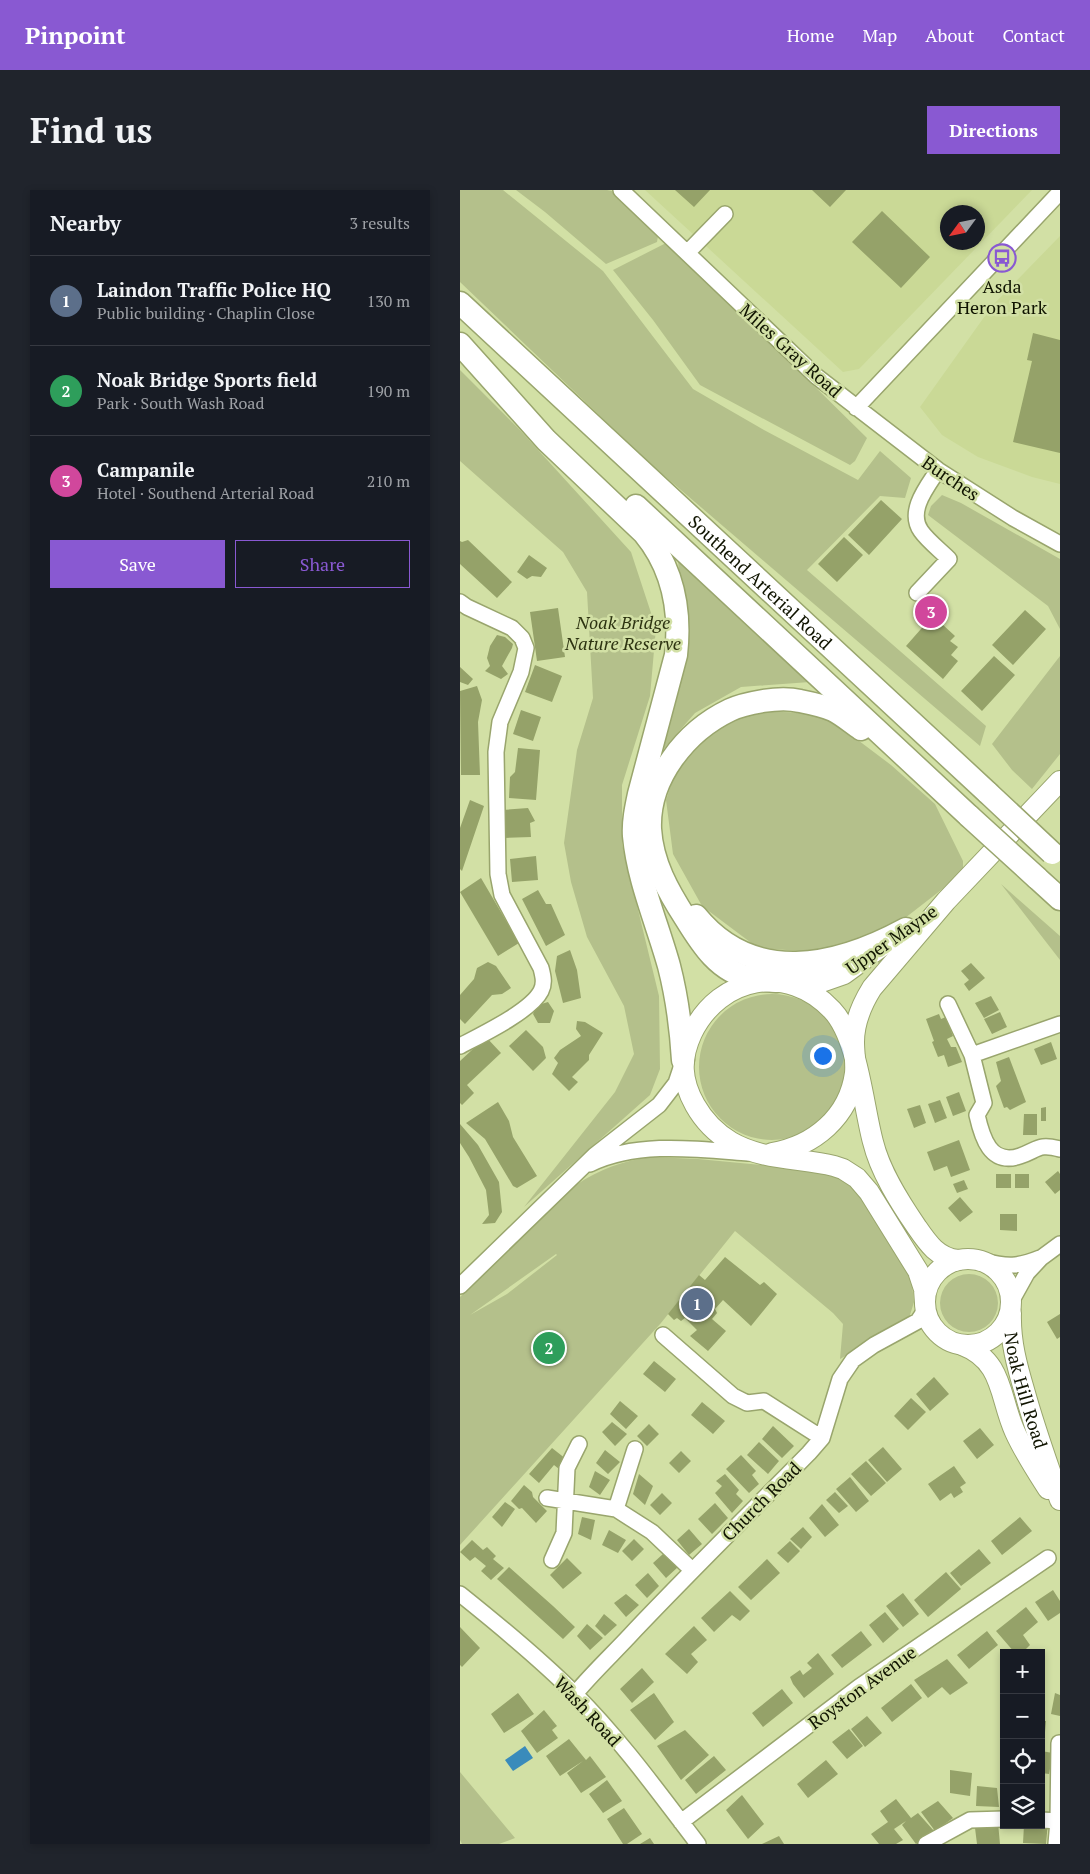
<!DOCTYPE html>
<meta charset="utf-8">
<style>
:root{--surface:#171b24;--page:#20242c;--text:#f1f3f6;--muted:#9ea1a6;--line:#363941;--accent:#8959d2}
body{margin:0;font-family:"PT Serif",serif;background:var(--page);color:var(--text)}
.controls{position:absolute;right:15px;bottom:15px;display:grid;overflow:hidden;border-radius:0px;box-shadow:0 2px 8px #0003}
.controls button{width:45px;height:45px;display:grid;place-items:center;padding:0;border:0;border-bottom:1px solid var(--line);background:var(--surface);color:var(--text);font:25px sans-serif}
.compass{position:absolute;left:480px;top:15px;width:45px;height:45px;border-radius:50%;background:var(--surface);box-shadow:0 2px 8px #0003;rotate:237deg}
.you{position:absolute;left:362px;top:865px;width:18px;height:18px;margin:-12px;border:4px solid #fff;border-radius:50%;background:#1a73e8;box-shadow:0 0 0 8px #1a73e833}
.badge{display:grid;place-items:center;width:32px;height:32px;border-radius:50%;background:var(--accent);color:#fff;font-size:16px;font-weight:700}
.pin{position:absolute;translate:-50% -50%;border:2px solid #fff;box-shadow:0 1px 5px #0006}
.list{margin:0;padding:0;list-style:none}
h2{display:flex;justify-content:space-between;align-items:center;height:65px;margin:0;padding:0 20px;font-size:21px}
h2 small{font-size:16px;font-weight:400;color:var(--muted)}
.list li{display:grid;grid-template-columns:32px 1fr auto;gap:15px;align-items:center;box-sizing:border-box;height:90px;padding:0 20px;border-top:1px solid var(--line)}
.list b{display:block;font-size:19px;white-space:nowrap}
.list p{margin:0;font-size:16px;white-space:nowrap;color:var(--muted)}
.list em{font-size:16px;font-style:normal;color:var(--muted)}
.actions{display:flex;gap:10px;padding:15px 20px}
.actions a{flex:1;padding:11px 0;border:1px solid var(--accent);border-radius:0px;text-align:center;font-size:18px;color:var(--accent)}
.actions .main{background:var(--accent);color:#fff}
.icon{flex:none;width:28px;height:28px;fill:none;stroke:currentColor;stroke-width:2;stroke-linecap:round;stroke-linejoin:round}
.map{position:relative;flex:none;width:600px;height:1654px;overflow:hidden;border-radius:0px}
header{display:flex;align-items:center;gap:30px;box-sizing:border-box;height:70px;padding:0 25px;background:var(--accent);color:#fff}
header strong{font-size:24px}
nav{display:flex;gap:28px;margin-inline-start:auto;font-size:18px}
.intro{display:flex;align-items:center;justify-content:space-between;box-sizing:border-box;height:120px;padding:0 30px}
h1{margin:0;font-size:35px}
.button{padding:12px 22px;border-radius:0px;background:var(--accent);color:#fff;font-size:18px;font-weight:700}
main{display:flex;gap:30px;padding:0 30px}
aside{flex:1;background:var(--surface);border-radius:0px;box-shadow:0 2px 8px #0003}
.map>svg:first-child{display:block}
</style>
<header>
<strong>Pinpoint</strong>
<nav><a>Home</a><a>Map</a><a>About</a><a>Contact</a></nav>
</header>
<div class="intro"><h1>Find us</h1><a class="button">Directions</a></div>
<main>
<aside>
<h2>Nearby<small>3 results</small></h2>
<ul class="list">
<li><span class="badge" style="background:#5c6f8a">1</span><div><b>Laindon Traffic Police HQ</b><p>Public building · Chaplin Close</p></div><em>130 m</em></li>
<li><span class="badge" style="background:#2e9e5b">2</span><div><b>Noak Bridge Sports field</b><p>Park · South Wash Road</p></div><em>190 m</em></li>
<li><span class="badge" style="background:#d1479c">3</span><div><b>Campanile</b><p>Hotel · Southend Arterial Road</p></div><em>210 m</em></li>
</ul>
<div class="actions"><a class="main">Save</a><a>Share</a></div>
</aside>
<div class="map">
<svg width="600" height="1654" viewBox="0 0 600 1654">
<rect width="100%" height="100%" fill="#d2e0a5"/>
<path fill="#cad996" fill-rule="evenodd" d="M 185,0 L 572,0 L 399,179 L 383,182 ZM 488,22 L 518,22 L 518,52 L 488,52 Z
M 600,46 L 600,294 L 572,287 L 518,267 L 482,245 L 460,217 L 532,116 Z"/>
<path fill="#b4c08b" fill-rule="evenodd" d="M 0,0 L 43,0 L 143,81 L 233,199 L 304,240 L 398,290 L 420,261 L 451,288 L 445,308 L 420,306 L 347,380 L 526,536 L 520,556 L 187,271 L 0,92 Z
M 56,0 L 147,0 L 152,1 L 198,46 L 197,52 L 146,74 L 85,22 Z
M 208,52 L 407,248 L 395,271 L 390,275 L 240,195 L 193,130 L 153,80 Z
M 0,180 L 59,239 L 171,362 L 196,438 L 190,506 L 162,595 L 162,654 L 199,806 L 200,879 L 190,905 L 64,1017 L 155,902 L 174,864 L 164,816 L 127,747 L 111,692 L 104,653 L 117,560 L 133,508 L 127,402 L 103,362 L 0,271 Z
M 482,305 L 501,313 L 600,369 L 600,439 L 588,416 L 468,325 L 471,316 Z
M 217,354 L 350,492 L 281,497 L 235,523 L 201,562 L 225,474 Z
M 600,466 L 600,564 L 572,599 L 552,580 L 532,554 Z
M 280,521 L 362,523 L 431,575 L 475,614 L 503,671 L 503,683 L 436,735 L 368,763 L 298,758 L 242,716 L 213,664 L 206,610 L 222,563 Z
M 541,694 L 600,746 L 600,770 Z
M239 877a73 73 0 1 1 146 0a73 73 0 1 1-146 0Z
M 191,967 L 238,969 L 344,979 L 380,987 L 400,1002 L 451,1086 L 454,1112 L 450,1125 L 442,1133 L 380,1169 L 383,1134 L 373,1123 L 275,1041 L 201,1133 L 0,1355 L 0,1107 L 116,995 C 140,979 162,971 191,967 ZM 97,1065 L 47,1104 L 10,1125 L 96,1064 Z
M480 1113a29 29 0 1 1 58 0a29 29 0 1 1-58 0Z
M 0,1582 L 55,1648 L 39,1654 L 2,1654 L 0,1650 Z"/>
<path fill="#3a8bbb" d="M 65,1556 L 73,1568 L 53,1581 L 45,1570 Z"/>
<path fill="#95a269" d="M 215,0 L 250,0 L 234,17 Z
M 352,0 L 386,0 L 370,17 Z
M 422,21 L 470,67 L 441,98 L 392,52 Z
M 573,143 L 600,150 L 600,263 L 553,252 L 572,171 L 567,170 Z
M 421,310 L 442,329 L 409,365 L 388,345 Z
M 384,347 L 403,365 L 377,392 L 358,374 Z
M 8,350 L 52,392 L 37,408 L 0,374 L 0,351 L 2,352 Z
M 69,365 L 87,378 L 81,387 L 72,386 L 67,389 L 57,382 Z
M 98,418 L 105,467 L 77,471 L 70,422 Z
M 565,420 L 586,439 L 553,475 L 532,455 Z
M 468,431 L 477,439 L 482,434 L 495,446 L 490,451 L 498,457 L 491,465 L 498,471 L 483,489 L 446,456 Z
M 37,445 L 45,447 L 53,454 L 52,458 L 42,476 L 48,484 L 41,489 L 25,481 L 30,476 L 27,468 L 30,456 Z
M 534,466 L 555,485 L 522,521 L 501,501 Z
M 75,475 L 102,486 L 92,512 L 65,502 Z
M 0,477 L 13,489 L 8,495 L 0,492 Z
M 17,496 L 22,510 L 18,532 L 20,585 L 1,585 L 0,501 Z
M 61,520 L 81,527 L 73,551 L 53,544 Z
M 58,558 L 80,560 L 76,610 L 49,608 L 50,587 L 55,582 Z
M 10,610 L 24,616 L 2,681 L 0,679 L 0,638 Z
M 68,618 L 75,631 L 70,633 L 71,647 L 44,648 L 42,620 Z
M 76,666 L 78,690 L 52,692 L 50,669 Z
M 21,688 L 59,753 L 38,766 L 0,702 Z
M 78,700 L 86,714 L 91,714 L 105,745 L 86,756 L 62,709 Z
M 110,760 L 117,780 L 121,808 L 103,813 L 95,781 L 97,766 Z
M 28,772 L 36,776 L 51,798 L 42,804 L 32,805 L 5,834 L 0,829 L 0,805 L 14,789 L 17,778 Z
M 511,773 L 525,788 L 509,801 L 504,794 L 509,790 L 501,781 Z
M 531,806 L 539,820 L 524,828 L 515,813 Z
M 88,812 L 94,821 L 90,833 L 78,833 L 73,824 L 78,815 Z
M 540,822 L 547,837 L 532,844 L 524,829 Z
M 479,824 L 481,829 L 486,827 L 493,846 L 487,849 L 491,857 L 496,857 L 502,872 L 488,877 L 484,865 L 478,867 L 472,852 L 474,851 L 466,829 Z
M 117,831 L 125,832 L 143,843 L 129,865 L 129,870 L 112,887 L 118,892 L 109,901 L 92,884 L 98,873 L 94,868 L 100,860 L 121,846 L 116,839 Z
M 66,840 L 83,857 L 86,868 L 73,881 L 49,856 Z
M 26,847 L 41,863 L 7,895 L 14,903 L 2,915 L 0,913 L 0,871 Z
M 591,852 L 597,869 L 581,875 L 574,859 Z
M 549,867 L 566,912 L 550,920 L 547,917 L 544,918 L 536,896 L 541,891 L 536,872 Z
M 499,902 L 506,921 L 493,926 L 486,907 Z
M 480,910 L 487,928 L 475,933 L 468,914 Z
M 38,912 L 49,931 L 53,947 L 77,986 L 57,998 L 53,996 L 25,949 L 6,933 Z
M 460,915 L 466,933 L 454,938 L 447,919 Z
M 586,917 L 586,931 L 581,931 L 581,918 Z
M 564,924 L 577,924 L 577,945 L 563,945 Z
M 0,934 L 18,955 L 39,992 L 42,1022 L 35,1033 L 22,1034 L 29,1025 L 26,1000 L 9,967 L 0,953 Z
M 499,950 L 510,980 L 491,987 L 487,976 L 474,981 L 467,962 Z
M 598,981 L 600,984 L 600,1000 L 595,1004 L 585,992 Z
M 536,984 L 551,984 L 551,998 L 536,998 Z
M 555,984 L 569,984 L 569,998 L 555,998 Z
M 504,990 L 508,999 L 497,1003 L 493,994 Z
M 500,1007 L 513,1022 L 500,1032 L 488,1018 Z
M 540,1024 L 557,1024 L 557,1041 L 540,1040 Z
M 265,1067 L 300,1095 L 304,1092 L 317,1104 L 291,1136 L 263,1110 L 255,1119 L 257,1123 L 252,1129 L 266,1141 L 248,1161 L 230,1146 L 237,1140 L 225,1128 L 221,1131 L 217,1128 L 214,1130 L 208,1124 L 239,1085 L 245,1090 Z
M 600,1124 L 600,1147 L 597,1149 L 587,1132 Z
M 194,1171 L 216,1189 L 205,1202 L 183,1184 Z
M 474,1187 L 489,1204 L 470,1221 L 456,1204 Z
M 451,1208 L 466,1222 L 448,1240 L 434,1226 Z
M 160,1211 L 178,1226 L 166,1239 L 150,1224 Z
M 242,1212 L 265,1231 L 253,1244 L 231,1225 Z
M 152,1232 L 167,1244 L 155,1256 L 142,1242 Z
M 189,1234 L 199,1244 L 187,1256 L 177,1246 Z
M 313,1236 L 334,1256 L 322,1268 L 302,1249 Z
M 520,1238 L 534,1255 L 517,1269 L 503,1251 Z
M 299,1252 L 319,1271 L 308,1284 L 287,1265 Z
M 423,1257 L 442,1279 L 427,1292 L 408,1270 Z
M 92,1258 L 106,1269 L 99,1279 L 94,1275 L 79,1293 L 69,1284 Z
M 145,1260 L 160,1272 L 148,1284 L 136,1273 Z
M 221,1261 L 231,1271 L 219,1283 L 209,1273 Z
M 281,1265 L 296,1281 L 292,1285 L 299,1294 L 289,1303 L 266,1279 Z
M 406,1271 L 426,1293 L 411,1306 L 391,1284 Z
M 494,1276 L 506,1293 L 500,1297 L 503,1302 L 494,1308 L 491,1303 L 480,1311 L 468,1294 Z
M 135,1281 L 150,1290 L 140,1305 L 129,1297 Z
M 179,1284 L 193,1296 L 185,1315 L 173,1304 Z
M 265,1284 L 279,1300 L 276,1304 L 283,1311 L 272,1323 L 255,1303 L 262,1296 L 256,1291 Z
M 390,1287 L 409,1311 L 396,1322 L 376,1299 Z
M 64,1295 L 72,1302 L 73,1307 L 87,1321 L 76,1333 L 62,1318 L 59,1319 L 51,1311 Z
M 375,1302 L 388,1316 L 379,1323 L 366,1310 Z
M 202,1303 L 212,1313 L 200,1325 L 190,1315 Z
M 45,1312 L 55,1319 L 42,1337 L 32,1327 Z
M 255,1313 L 268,1328 L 252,1344 L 238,1329 Z
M 362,1314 L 379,1335 L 365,1347 L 349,1328 Z
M 122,1327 L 135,1330 L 131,1350 L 118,1344 Z
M 560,1327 L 572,1341 L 542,1365 L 531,1351 Z
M 343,1337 L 352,1347 L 341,1359 L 330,1349 Z
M 229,1339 L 242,1354 L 229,1365 L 217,1350 Z
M 149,1340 L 166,1350 L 158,1363 L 142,1355 Z
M 174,1349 L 184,1359 L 172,1371 L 162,1361 Z
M 12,1350 L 23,1360 L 27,1357 L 36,1366 L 33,1369 L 44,1378 L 31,1390 L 21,1381 L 26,1376 L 15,1367 L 10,1371 L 0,1362 Z
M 330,1351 L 340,1361 L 328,1373 L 317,1363 Z
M 519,1359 L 531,1373 L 501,1396 L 490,1383 Z
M 203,1364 L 218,1377 L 206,1388 L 193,1373 Z
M 107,1368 L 122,1383 L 103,1399 L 90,1385 Z
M 307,1369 L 320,1383 L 291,1410 L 278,1397 Z
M 49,1377 L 93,1416 L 115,1437 L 103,1449 L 37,1389 Z
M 486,1382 L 501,1399 L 468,1427 L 454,1410 Z
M 188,1383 L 199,1396 L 187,1408 L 175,1395 Z
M 593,1400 L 600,1411 L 600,1423 L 588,1431 L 575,1412 Z
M 270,1401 L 290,1421 L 280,1431 L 272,1425 L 254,1442 L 241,1428 Z
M 443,1403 L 459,1424 L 443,1437 L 426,1416 Z
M 166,1404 L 179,1415 L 166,1427 L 154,1413 Z
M 566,1417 L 578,1432 L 563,1445 L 570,1455 L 562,1463 L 555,1463 L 536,1441 Z
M 425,1422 L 439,1439 L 423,1453 L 409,1435 Z
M 144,1424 L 157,1435 L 145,1446 L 135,1436 Z
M 127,1434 L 143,1448 L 130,1460 L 117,1446 Z
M 234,1436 L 247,1450 L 231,1464 L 238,1472 L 227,1484 L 205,1464 Z
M 0,1437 L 20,1458 L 2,1477 L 0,1475 Z
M 401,1441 L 412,1455 L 382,1478 L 371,1465 Z
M 527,1441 L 538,1455 L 509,1479 L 497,1465 Z
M 358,1463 L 374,1484 L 344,1508 L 333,1494 L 330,1487 L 340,1480 L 343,1485 L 352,1478 L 347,1473 Z
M 487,1469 L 508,1493 L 490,1505 L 482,1497 L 468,1508 L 454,1490 Z
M 182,1478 L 194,1492 L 172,1513 L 160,1499 Z
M 451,1494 L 462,1508 L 432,1532 L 421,1518 Z
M 322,1499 L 333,1513 L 303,1537 L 292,1523 Z
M 58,1503 L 74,1524 L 44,1543 L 31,1524 Z
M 194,1503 L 214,1532 L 195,1550 L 170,1520 Z
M 595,1503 L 600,1505 L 600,1526 L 591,1524 Z
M 84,1520 L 97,1536 L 92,1540 L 98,1548 L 77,1563 L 61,1541 Z
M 407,1526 L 422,1543 L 405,1557 L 391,1539 Z
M 581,1531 L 586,1531 L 584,1553 L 581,1553 Z
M 389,1539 L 403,1556 L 387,1569 L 372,1552 Z
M 225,1540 L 249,1565 L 221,1590 L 197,1556 Z
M 109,1549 L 126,1570 L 130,1566 L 146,1587 L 121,1603 L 107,1583 L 123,1571 L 100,1586 L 86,1566 Z
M 581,1561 L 593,1563 L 589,1584 L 581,1583 Z
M 254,1566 L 266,1580 L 236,1604 L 225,1590 Z
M 366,1570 L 378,1584 L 348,1608 L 337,1594 Z
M 490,1580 L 512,1583 L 510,1606 L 490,1603 Z
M 147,1590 L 162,1611 L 143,1623 L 129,1604 Z
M 517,1596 L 537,1598 L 539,1617 L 516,1616 Z
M 282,1605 L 304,1634 L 288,1649 L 266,1620 Z
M 436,1609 L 451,1628 L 458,1623 L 474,1641 L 456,1654 L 442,1635 L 446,1631 L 434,1639 L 443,1650 L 436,1654 L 419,1654 L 411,1644 L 428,1632 L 420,1621 Z
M 478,1611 L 493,1628 L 475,1641 L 461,1622 Z
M 164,1618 L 182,1644 L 167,1654 L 163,1654 L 147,1629 Z
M 588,1632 L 586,1654 L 563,1653 L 564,1635 L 581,1635 Z
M 538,1633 L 540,1654 L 517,1654 L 515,1638 Z
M 319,1646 L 324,1654 L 302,1654 Z
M 190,1648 L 194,1654 L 180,1654 Z"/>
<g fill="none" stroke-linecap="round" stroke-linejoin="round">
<g stroke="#99a56d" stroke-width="18">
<path id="minor" d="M 161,0 L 356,186 L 478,280 L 553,328 L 600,354
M 227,63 L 265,24
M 396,218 L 600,2
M 457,403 L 489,369 C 480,360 468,351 461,341 C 447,321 467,297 478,280
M 0,412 L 7,417 L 52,438 L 62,448 L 66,458 L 61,482 L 40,532 L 36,562 L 38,684 L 42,705 L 81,778 C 83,786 85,793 81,801 C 71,821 21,845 0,856
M 488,814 L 512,865 L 524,913 L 517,925 C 522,947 530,976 560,966 C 578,960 578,953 600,959
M 512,865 L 600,834
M 130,974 C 177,951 237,959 288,963
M 524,1071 C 547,1077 558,1077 580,1068
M 0,1096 L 135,965 L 199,915 L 216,893 L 222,875
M 552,1110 L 567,1083 L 581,1068 L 600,1054
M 203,1145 L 273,1206 L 287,1213 L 304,1211 L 362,1248
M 87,1308 L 156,1319 L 192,1342 L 232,1380
M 156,1319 L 175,1259
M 92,1370 L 104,1343 L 107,1278 L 119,1254
M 0,1404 C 40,1436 79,1468 115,1504 C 161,1550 199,1603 238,1654
M 115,1504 C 134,1481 155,1462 175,1440 C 232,1380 291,1322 349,1263 L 362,1248 L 380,1189 L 393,1170 L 414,1155 L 458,1131 L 464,1122 L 465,1113
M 581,1630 L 600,1631
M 221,1632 L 399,1497 L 588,1368
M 466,1654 L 510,1630 L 544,1629
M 596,1654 L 598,1631 L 599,1553"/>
</g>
<g stroke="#99a56d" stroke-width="22">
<g id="major">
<path d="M 333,791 L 364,791 L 384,784 L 425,754"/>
<path d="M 312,963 C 354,956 389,927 395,883 C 396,873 394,862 394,852 C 394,832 402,814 412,798 L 486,711 L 600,591"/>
<circle cx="508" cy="1112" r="43"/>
<path d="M 465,1113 L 464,1099 L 458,1081 L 409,1002 L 397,988 L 383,979 L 374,976 C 340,968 302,970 271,952 C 256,943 244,931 235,915 C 221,890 220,869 232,843 C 260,786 328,773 372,820 C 398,847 403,915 413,952 C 420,981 439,1011 456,1036 C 467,1052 477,1068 498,1070"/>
<path id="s1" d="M 551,1123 C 550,1151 557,1176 565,1203 C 575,1239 588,1275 600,1310"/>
<path d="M 502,1155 C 544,1171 539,1207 555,1242 C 564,1262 576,1280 588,1299"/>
</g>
</g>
<g stroke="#99a56d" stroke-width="25">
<g id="highway">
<path id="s2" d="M 0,113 L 528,603"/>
<path d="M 0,154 L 86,250 L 184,343 C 213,378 221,421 216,465 L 179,604 C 176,618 173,632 174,646 C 178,690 197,733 209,776 C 217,807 221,838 223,870"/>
<path d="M 176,316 L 509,626"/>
<path d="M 577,688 L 600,709"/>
<path d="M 236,726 C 293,796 376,777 446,739"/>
<path d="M 317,791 C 309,790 299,790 291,788 C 259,782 242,755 226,729 C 208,701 192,673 190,639 C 188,588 226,541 270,520 C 280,515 291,513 303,511 C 315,509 328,508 340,511 C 350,513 364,516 373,520 C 383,525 392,533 401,539"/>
</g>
</g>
<use href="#minor" stroke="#fff" stroke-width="15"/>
<use href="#major" stroke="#fff" stroke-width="20"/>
<use href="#highway" stroke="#fff" stroke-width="22"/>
<g stroke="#99a56d" stroke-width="25" stroke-linecap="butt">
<path id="highway-bridge" d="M 528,603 L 592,663
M 509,626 L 577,688"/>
</g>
<use href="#highway-bridge" stroke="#fff" stroke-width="22"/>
</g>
<defs>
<g id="bus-ring" transform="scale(1.4375)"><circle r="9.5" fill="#d2e0a5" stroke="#8959d2" stroke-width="1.5"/><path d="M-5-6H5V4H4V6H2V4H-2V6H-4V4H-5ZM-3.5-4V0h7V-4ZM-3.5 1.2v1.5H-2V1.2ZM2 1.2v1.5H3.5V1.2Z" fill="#8959d2"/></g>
</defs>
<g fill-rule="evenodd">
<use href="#bus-ring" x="542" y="68"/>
</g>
<g text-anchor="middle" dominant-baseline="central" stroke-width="5" stroke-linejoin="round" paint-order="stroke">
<g font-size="18" fill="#101401" stroke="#d2e0a5">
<text x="542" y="96">Asda<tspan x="542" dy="21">Heron Park</tspan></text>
</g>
<g font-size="18" fill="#101401" stroke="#d2e0a5">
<text transform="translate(331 160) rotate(42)">Miles Gray Road</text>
<text transform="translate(491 288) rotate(34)">Burches</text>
<text stroke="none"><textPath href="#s2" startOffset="410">Southend Arterial Road</textPath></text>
<text transform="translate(431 749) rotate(-35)">Upper Mayne</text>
<text stroke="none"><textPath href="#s1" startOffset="79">Noak Hill Road</textPath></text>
<text transform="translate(301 1311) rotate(-45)">Church Road</text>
<text transform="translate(402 1497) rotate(-36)">Royston Avenue</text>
<text transform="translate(128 1521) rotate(47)">Wash Road</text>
</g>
<g font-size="18" font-style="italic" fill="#2d3311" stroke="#d2e0a5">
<text x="163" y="432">Noak Bridge<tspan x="163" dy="21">Nature Reserve</tspan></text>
</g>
</g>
</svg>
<div class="controls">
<button>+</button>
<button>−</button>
<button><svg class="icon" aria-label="locate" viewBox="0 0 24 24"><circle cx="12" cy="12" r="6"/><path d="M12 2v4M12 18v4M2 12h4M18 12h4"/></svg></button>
<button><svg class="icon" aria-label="layers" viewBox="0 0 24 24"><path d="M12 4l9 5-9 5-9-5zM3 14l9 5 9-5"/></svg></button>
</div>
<svg class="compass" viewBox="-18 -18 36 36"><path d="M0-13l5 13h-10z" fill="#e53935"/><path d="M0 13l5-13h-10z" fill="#9ea1a6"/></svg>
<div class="you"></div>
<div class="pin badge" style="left:237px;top:1114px;background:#5c6f8a">1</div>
<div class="pin badge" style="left:89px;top:1158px;background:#2e9e5b">2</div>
<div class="pin badge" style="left:471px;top:422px;background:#d1479c">3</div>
</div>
</main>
